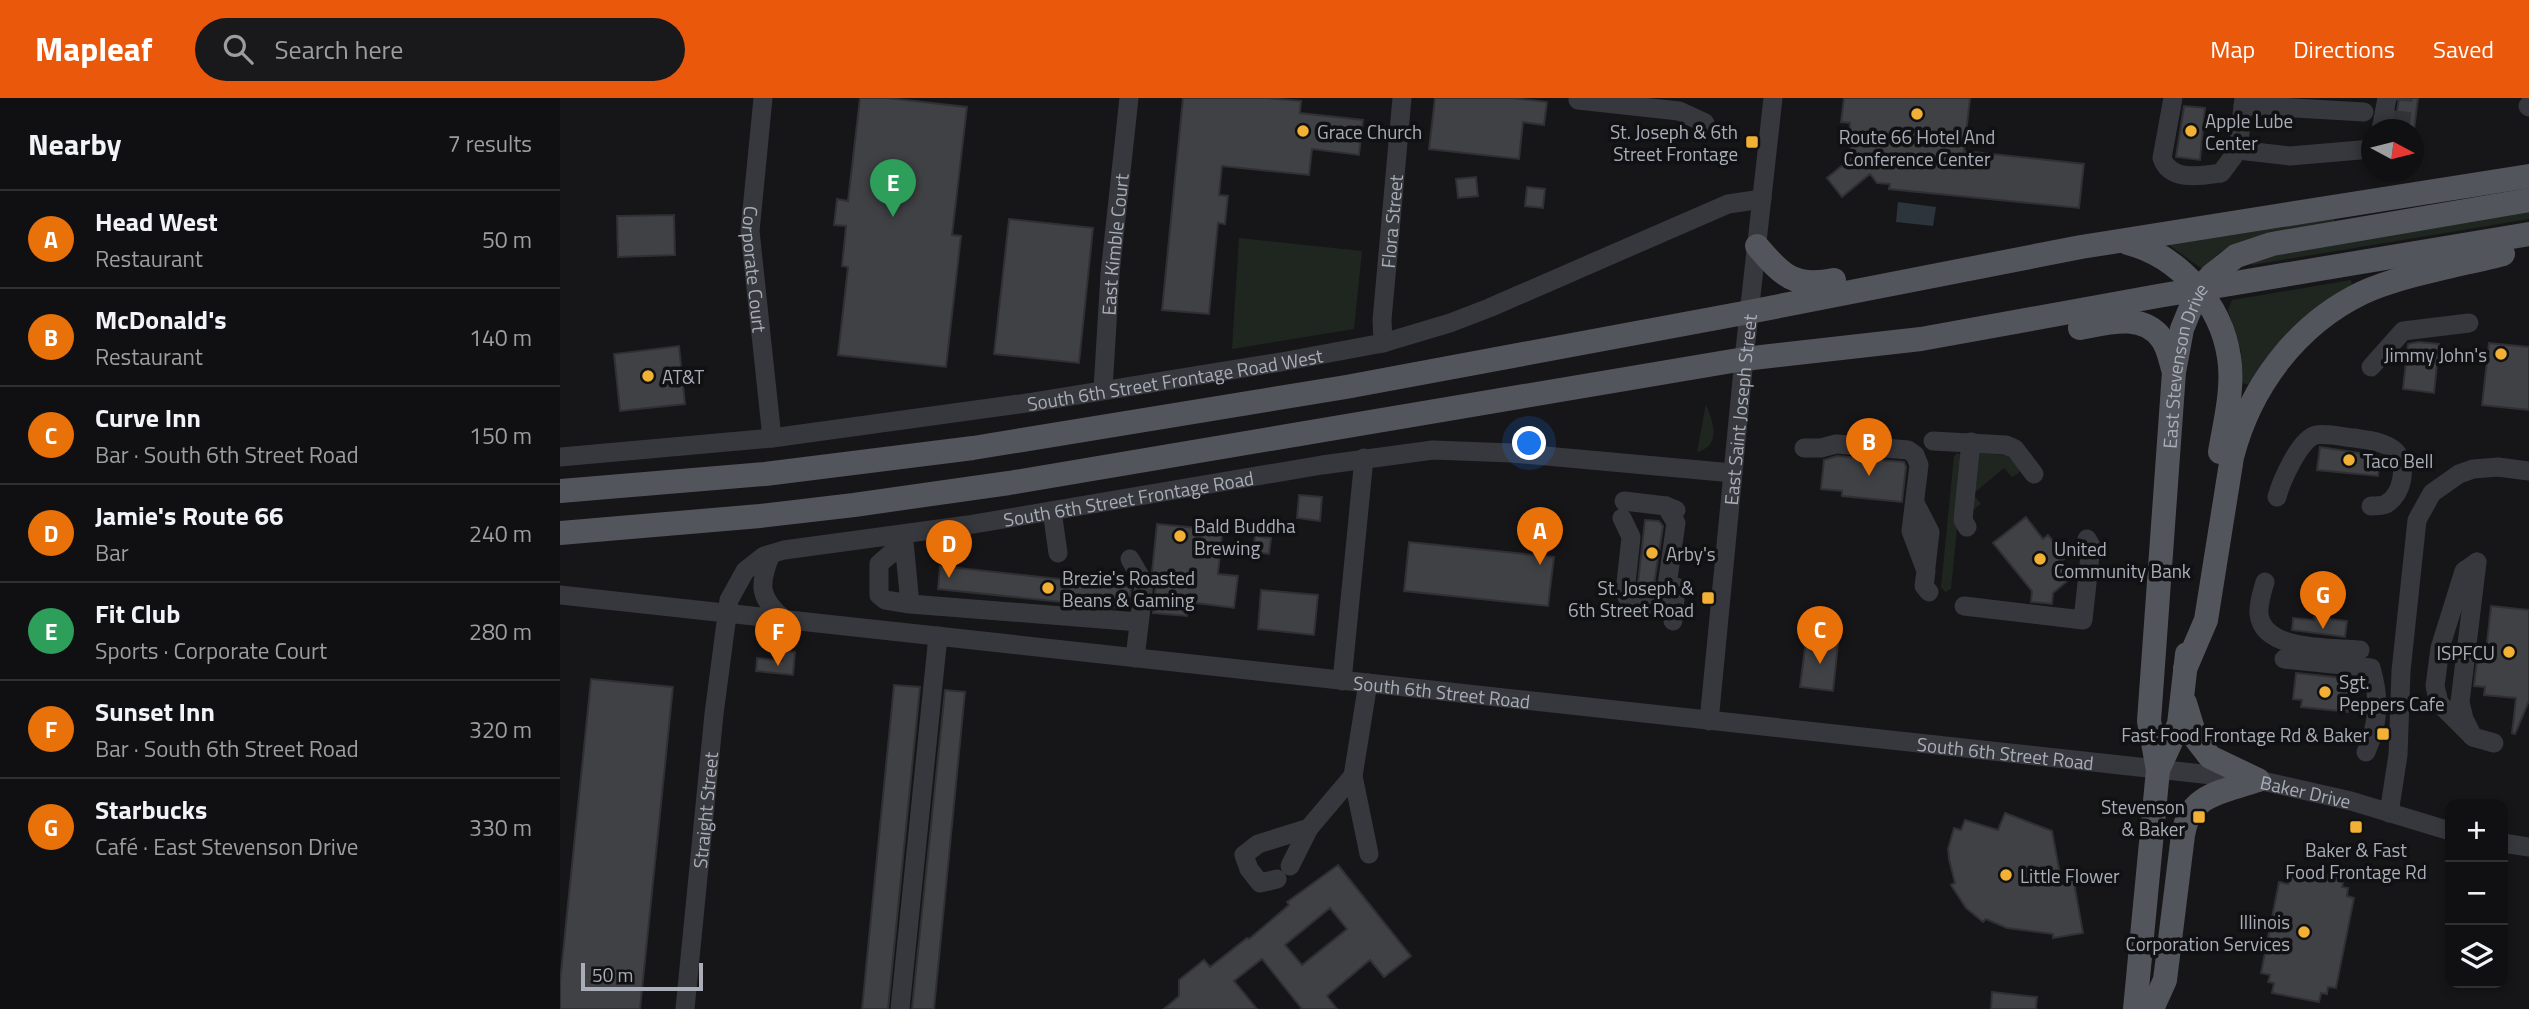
<!DOCTYPE html>
<meta charset="utf-8">
<style>
:root{--surface:#101012;--page:#19191b;--text:#f1f3f6;--muted:#9c9d9f;--line:#303032;--accent:#ea580c}
body{margin:0;font-family:"Titillium Web",sans-serif;background:var(--page);color:var(--text)}
.controls{position:absolute;right:21px;bottom:21px;display:grid;overflow:hidden;border-radius:14px;box-shadow:0 4px 10px #0003}
.controls button{width:63px;height:63px;display:grid;place-items:center;padding:0;border:0;border-bottom:2px solid var(--line);background:var(--surface);color:var(--text);font:35px sans-serif}
.compass{position:absolute;left:1801px;top:21px;width:63px;height:63px;border-radius:50%;background:var(--surface);box-shadow:0 4px 10px #0003;rotate:97deg}
.scale{position:absolute;left:21px;bottom:18px;width:122px;box-sizing:border-box;padding-left:7px;border:4px solid #a8adb8;border-top:0;font-size:19px;line-height:24px;white-space:nowrap;color:#a8adb8;-webkit-text-stroke:5px #111113;paint-order:stroke}
.you{position:absolute;left:970px;top:346px;width:24px;height:24px;margin:-18px;border:5px solid #fff;border-radius:50%;background:#1a73e8;box-shadow:0 0 0 10px #1a73e833}
.badge{display:grid;place-items:center;width:46px;height:46px;border-radius:50%;background:var(--accent);color:#fff;font-size:23px;font-weight:700}
.pin{position:absolute;translate:-50% -58px;filter:drop-shadow(0 2px 4px #0008)}
.pin::after{content:'';position:absolute;top:37px;width:24px;height:21px;background:inherit;clip-path:polygon(0 0,100% 0,50% 100%)}
.list{margin:0;padding:0;list-style:none}
h2{display:flex;justify-content:space-between;align-items:center;height:91px;margin:0;padding:0 28px;font-size:30px}
h2 small{font-size:23px;font-weight:400;color:var(--muted)}
.list li{display:grid;grid-template-columns:46px 1fr auto;gap:21px;align-items:center;box-sizing:border-box;height:98px;padding:0 28px;border-top:2px solid var(--line)}
.list b{display:block;font-size:26px;white-space:nowrap}
.list p{margin:0;font-size:23px;white-space:nowrap;color:var(--muted)}
.list em{font-size:23px;font-style:normal;color:var(--muted)}
.icon{flex:none;width:38px;height:38px;fill:none;stroke:currentColor;stroke-width:2;stroke-linecap:round;stroke-linejoin:round}
.map{position:relative;flex:none;width:1969px;height:911px;overflow:hidden}
header{display:flex;align-items:center;gap:42px;box-sizing:border-box;height:98px;padding:0 35px;background:var(--accent);color:#fff}
header strong{font-size:33px}
nav{display:flex;gap:38px;margin-inline-start:auto;font-size:24px}
.search{width:490px;height:63px;background:var(--page);display:flex;align-items:center;gap:18px;box-sizing:border-box;padding:0 24px;border-radius:38px;color:var(--muted);font-size:26px}
main{display:flex}
aside{flex:1;background:var(--surface)}
.map>svg:first-child{display:block}
</style>
<header>
<strong>Mapleaf</strong>
<div class="search"><svg class="icon" aria-label="search" viewBox="0 0 24 24"><circle cx="10" cy="10" r="6"/><path d="M15 15l6 6"/></svg>Search here</div>
<nav><a>Map</a><a>Directions</a><a>Saved</a></nav>
</header>
<main>
<aside>
<h2>Nearby<small>7 results</small></h2>
<ul class="list">
<li><span class="badge" style="background:#e8710a">A</span><div><b>Head West</b><p>Restaurant</p></div><em>50 m</em></li>
<li><span class="badge" style="background:#e8710a">B</span><div><b>McDonald's</b><p>Restaurant</p></div><em>140 m</em></li>
<li><span class="badge" style="background:#e8710a">C</span><div><b>Curve Inn</b><p>Bar · South 6th Street Road</p></div><em>150 m</em></li>
<li><span class="badge" style="background:#e8710a">D</span><div><b>Jamie's Route 66</b><p>Bar</p></div><em>240 m</em></li>
<li><span class="badge" style="background:#2e9e5b">E</span><div><b>Fit Club</b><p>Sports · Corporate Court</p></div><em>280 m</em></li>
<li><span class="badge" style="background:#e8710a">F</span><div><b>Sunset Inn</b><p>Bar · South 6th Street Road</p></div><em>320 m</em></li>
<li><span class="badge" style="background:#e8710a">G</span><div><b>Starbucks</b><p>Café · East Stevenson Drive</p></div><em>330 m</em></li>
</ul>
</aside>
<div class="map">
<svg width="1969" height="911" viewBox="0 0 1969 911">
<rect width="100%" height="100%" fill="#161618"/>
<path fill="#1e261f" d="M 1969,113 L 1969,121 L 1692,167 L 1692,162 L 1714,156 Z
M 1774,121 L 1775,124 L 1677,145 L 1660,154 L 1642,171 L 1609,147 Z
M 679,140 L 802,153 L 794,231 L 672,251 Z
M 1791,182 L 1793,194 L 1693,288 L 1682,285 L 1681,253 L 1668,212 L 1672,202 Z
M 1146,306 C 1153,324 1162,347 1137,354 Z
M 1398,355 L 1404,359 L 1391,491 L 1385,494 L 1381,489 L 1394,358 Z
M 1420,355 L 1447,357 L 1460,372 L 1459,375 L 1452,379 L 1444,370 L 1413,396 L 1421,406 L 1413,412 L 1410,410 L 1415,362 Z"/>
<path fill="#2c353c" d="M 1338,104 L 1376,109 L 1373,128 L 1336,124 Z"/>
<path fill="#404145" stroke="#303034" stroke-width="2" fill-rule="evenodd" d="M 300,0 L 328,0 L 407,9 L 392,137 L 401,138 L 386,269 L 278,257 L 288,169 L 282,168 L 286,128 L 274,127 L 277,101 L 288,103 Z
M 623,0 L 708,0 L 741,3 L 740,15 L 803,22 L 799,57 L 752,51 L 749,77 L 662,68 L 659,97 L 668,98 L 665,126 L 658,125 L 649,216 L 602,212 Z
M 875,0 L 953,0 L 987,4 L 984,27 L 963,24 L 959,61 L 869,51 Z
M 1284,0 L 1410,0 L 1404,53 L 1524,66 L 1519,110 L 1329,91 L 1330,86 L 1317,85 L 1310,76 L 1282,99 L 1267,80 L 1295,57 L 1288,47 L 1290,25 L 1281,24 Z
M 1839,0 L 1858,0 L 1854,32 L 1834,32 Z
M 1624,8 L 1645,10 L 1640,62 L 1616,59 Z
M 916,79 L 918,98 L 898,100 L 896,81 Z
M 967,89 L 985,91 L 983,110 L 965,108 Z
M 114,117 L 115,157 L 58,159 L 57,118 Z
M 449,121 L 533,130 L 519,265 L 434,256 Z
M 1858,244 L 1879,246 L 1874,295 L 1843,291 L 1848,246 Z
M 1929,245 L 1969,249 L 1969,312 L 1922,307 Z
M 119,248 L 125,306 L 60,313 L 54,256 Z
M 1760,349 L 1820,358 L 1818,378 L 1757,372 Z
M 1277,358 L 1344,364 L 1346,369 L 1342,404 L 1282,398 L 1282,393 L 1261,391 L 1264,362 Z
M 739,397 L 762,399 L 760,423 L 737,420 Z
M 1466,419 L 1483,441 L 1488,437 L 1507,459 L 1501,463 L 1513,478 L 1493,495 L 1492,506 L 1471,504 L 1472,493 L 1433,445 Z
M 1085,422 L 1099,423 L 1103,428 L 1094,487 L 1078,485 Z
M 597,426 L 637,430 L 636,434 L 662,437 L 658,476 L 678,478 L 674,510 L 628,504 L 627,518 L 593,515 L 596,486 L 592,474 Z
M 695,438 L 711,440 L 709,456 L 693,454 Z
M 849,444 L 994,459 L 988,508 L 844,493 Z
M 380,468 L 571,489 L 569,511 L 378,491 Z
M 701,492 L 758,497 L 754,537 L 698,531 Z
M 1931,508 L 1969,512 L 1969,603 L 1955,636 L 1952,635 L 1956,600 L 1924,597 L 1925,589 L 1914,588 L 1917,562 L 1925,563 Z
M 1754,519 L 1787,523 L 1785,539 L 1732,532 L 1733,520 L 1754,522 Z
M 1247,534 L 1279,537 L 1273,593 L 1240,589 Z
M 223,553 L 235,554 L 233,577 L 196,573 L 197,560 L 222,563 Z
M 1736,575 L 1792,581 L 1788,614 L 1741,609 L 1742,602 L 1733,601 Z
M 31,581 L 113,589 L 80,911 L 0,911 L 0,884 Z
M 334,587 L 360,589 L 328,911 L 302,911 Z
M 385,592 L 405,594 L 374,911 L 352,911 Z
M 1445,715 L 1492,733 L 1501,782 L 1513,779 L 1523,835 L 1493,840 L 1493,836 L 1447,830 L 1426,821 L 1423,824 L 1406,810 L 1391,787 L 1395,785 L 1389,761 L 1388,751 L 1394,730 L 1401,732 L 1405,722 L 1438,732 Z
M 778,767 L 851,858 L 824,879 L 810,862 L 767,898 L 777,911 L 742,911 L 702,861 L 674,883 L 697,911 L 604,911 L 619,898 L 619,882 L 644,862 L 650,869 L 687,840 L 689,841 L 729,807 L 727,804 ZM 770,810 L 787,831 L 742,867 L 725,847 Z
M 1737,770 L 1784,780 L 1782,789 L 1788,790 L 1787,798 L 1794,800 L 1776,890 L 1768,889 L 1767,896 L 1761,895 L 1759,904 L 1712,895 L 1714,885 L 1708,884 L 1710,877 L 1701,875 L 1719,784 L 1728,786 L 1729,778 L 1736,780 Z
M 1432,894 L 1477,899 L 1476,911 L 1431,911 Z"/>
<g fill="none" stroke-linecap="round" stroke-linejoin="round">
<path stroke="#333438" stroke-width="19" stroke-dasharray="19 10" stroke-linecap="butt" d="M 1840,32 L 1843,0"/>
<g stroke="#37383d" stroke-width="19">
<path id="s1" d="M 203,0 L 190,133 L 212,340"/>
<path d="M 1019,0 L 1018,2 L 1119,13 L 1145,25"/>
<path d="M 1613,0 L 1602,60 C 1610,84 1641,78 1661,75 L 1678,52 L 1684,0"/>
<path d="M 1683,7 L 1804,14"/>
<path d="M 1968,8 L 1969,9"/>
<path d="M 1821,32 L 1827,0"/>
<path d="M 1678,52 L 1730,58 L 1812,51"/>
<path id="s2" d="M 823,245 L 822,222 L 842,0"/>
<path d="M 1811,269 L 1843,233 L 1909,225"/>
<path id="s3" d="M 543,291 L 550,176 L 569,0"/>
<path d="M 1373,343 L 1446,347 L 1455,351 L 1474,376"/>
<path d="M 1244,350 L 1261,350 L 1276,346 L 1348,352 L 1355,357 L 1359,367 L 1351,433 L 1366,473 L 1364,488 L 1369,494"/>
<path id="s4" d="M 0,359 L 212,340 L 474,304 L 721,264 L 823,245 L 890,225 L 929,210 L 1168,106 L 1202,101"/>
<path d="M 1717,399 C 1721,384 1740,340 1756,337 C 1767,335 1783,339 1794,340 C 1807,342 1824,343 1835,353 C 1848,367 1843,396 1826,406 C 1822,408 1816,408 1811,408"/>
<path d="M 1064,403 L 1106,408 L 1116,412"/>
<path d="M 1355,405 L 1370,434 L 1366,469"/>
<path d="M 492,413 L 498,455"/>
<path d="M 1062,420 L 1071,439 L 1065,494 C 1070,510 1087,511 1101,508 L 1105,501 L 1116,425 L 1106,408"/>
<path d="M 1407,429 L 1403,422 L 1411,344"/>
<path d="M 211,456 C 198,487 199,501 225,522"/>
<path d="M 570,461 L 584,485 L 575,560"/>
<path d="M 1917,464 L 1900,604 L 1904,621 L 1913,639 L 1934,645"/>
<path d="M 1705,484 C 1702,494 1698,506 1699,516 C 1703,554 1772,549 1800,552"/>
<path id="s5" d="M 0,497 L 1698,682 L 1791,703 L 1890,733"/>
<path d="M 350,506 L 344,444 L 319,466 L 319,497 L 325,502 L 350,506 L 579,524"/>
<path d="M 1404,508 L 1523,522 L 1531,448 L 1527,441"/>
<path d="M 1113,523 L 1116,489"/>
<path d="M 1724,561 L 1811,570 C 1820,601 1819,624 1806,654"/>
<path d="M 782,583 L 804,360"/>
<path d="M 808,585 L 793,678 L 809,756"/>
<path id="s6" d="M 1149,623 L 1184,261 L 1213,0"/>
<path d="M 1913,639 L 1879,605 L 1875,588 L 1880,550 L 1904,473 L 1917,464"/>
<path d="M 1829,715 L 1838,657 L 1841,573 L 1857,422 L 1872,395 L 1899,376 L 1913,371 L 1938,369 L 1969,373"/>
<path d="M 1943,745 L 1969,749"/>
<path d="M 730,768 L 749,730"/>
<path d="M 717,781 L 700,785 L 689,771 L 684,757 L 698,746 L 749,730 L 793,678"/>
<path id="s7" d="M 125,911 L 154,616 L 169,502 L 185,473 L 204,458 L 224,452 L 408,427 L 762,367 L 873,352 L 952,355 L 1173,375"/>
<path d="M 340,911 L 378,538"/>
</g>
<g stroke="#53555c" stroke-width="24">
<path d="M 1568,145 C 1619,158 1661,206 1669,259 C 1674,290 1665,324 1660,354"/>
<path d="M 1197,148 C 1223,178 1234,190 1274,182"/>
<path d="M 1520,230 C 1547,225 1583,214 1602,241 C 1608,249 1610,261 1613,271"/>
<path d="M 0,393 L 205,376 L 413,350 L 786,289 L 1189,214 L 1521,149 L 1969,78"/>
<path d="M 0,435 L 200,418 L 294,407 L 449,385 L 1184,261 L 1361,241 L 1598,198 L 1969,136"/>
<path d="M 1625,571 L 1646,522 L 1672,359 C 1690,289 1736,227 1802,195 C 1841,177 1900,167 1943,156"/>
<path d="M 1625,605 L 1636,641 L 1650,659 L 1698,682"/>
<path d="M 1598,672 L 1619,626 L 1627,556"/>
<path id="s8" d="M 1575,911 L 1598,672 L 1589,623 L 1614,274 L 1622,231 L 1638,192 L 1652,177 L 1676,158 L 1712,146 L 1969,102"/>
<path d="M 1592,911 L 1605,882 L 1623,737 C 1629,695 1664,694 1698,682"/>
</g>
</g>
<g fill="#f2b134" stroke="#111113" stroke-width="2.5">
<circle cx="1357" cy="16" r="7"/>
<circle cx="743" cy="33" r="7"/>
<circle cx="1631" cy="33" r="7"/>
<rect x="1185" y="37" width="14" height="14" rx="3.5"/>
<circle cx="1941" cy="256" r="7"/>
<circle cx="88" cy="278" r="7"/>
<circle cx="1789" cy="362" r="7"/>
<circle cx="620" cy="438" r="7"/>
<circle cx="1092" cy="455" r="7"/>
<circle cx="1480" cy="461" r="7"/>
<circle cx="488" cy="490" r="7"/>
<rect x="1141" y="493" width="14" height="14" rx="3.5"/>
<circle cx="1949" cy="554" r="7"/>
<circle cx="1765" cy="594" r="7"/>
<rect x="1816" y="629" width="14" height="14" rx="3.5"/>
<rect x="1632" y="712" width="14" height="14" rx="3.5"/>
<rect x="1789" y="722" width="14" height="14" rx="3.5"/>
<circle cx="1446" cy="777" r="7"/>
<circle cx="1744" cy="834" r="7"/>
</g>
<g text-anchor="middle" dominant-baseline="central" stroke-width="7" stroke-linejoin="round" paint-order="stroke">
<g font-size="19" fill="#a8adb8" stroke="#111113" text-anchor="start">
<text x="1645" y="22">Apple Lube<tspan x="1645" dy="22">Center</tspan></text>
<text x="757" y="33">Grace Church</text>
<text x="1178" y="33" text-anchor="end">St. Joseph &amp; 6th<tspan x="1178" dy="22">Street Frontage</tspan></text>
<text x="1357" y="38" text-anchor="middle">Route 66 Hotel And<tspan x="1357" dy="22">Conference Center</tspan></text>
<text x="1927" y="256" text-anchor="end">Jimmy John's</text>
<text x="102" y="278">AT&amp;T</text>
<text x="1803" y="362">Taco Bell</text>
<text x="634" y="427">Bald Buddha<tspan x="634" dy="22">Brewing</tspan></text>
<text x="1494" y="450">United<tspan x="1494" dy="22">Community Bank</tspan></text>
<text x="1106" y="455">Arby's</text>
<text x="502" y="479">Brezie's Roasted<tspan x="502" dy="22">Beans &amp; Gaming</tspan></text>
<text x="1134" y="489" text-anchor="end">St. Joseph &amp;<tspan x="1134" dy="22">6th Street Road</tspan></text>
<text x="1935" y="554" text-anchor="end">ISPFCU</text>
<text x="1779" y="583">Sgt.<tspan x="1779" dy="22">Peppers Cafe</tspan></text>
<text x="1809" y="636" text-anchor="end">Fast Food Frontage Rd &amp; Baker</text>
<text x="1625" y="708" text-anchor="end">Stevenson<tspan x="1625" dy="22">&amp; Baker</tspan></text>
<text x="1796" y="751" text-anchor="middle">Baker &amp; Fast<tspan x="1796" dy="22">Food Frontage Rd</tspan></text>
<text x="1460" y="777">Little Flower</text>
<text x="1730" y="823" text-anchor="end">Illinois<tspan x="1730" dy="22">Corporation Services</tspan></text>
</g>
<g font-size="19" fill="#a8adb8" stroke="#111113">
<text stroke="none"><textPath href="#s2" startOffset="122">Flora Street</textPath></text>
<text stroke="none"><textPath href="#s3" startOffset="145">East Kimble Court</textPath></text>
<text stroke="none"><textPath href="#s1" startOffset="172">Corporate Court</textPath></text>
<text stroke="none"><textPath href="#s4" startOffset="620">South 6th Street Frontage Road West</textPath></text>
<text stroke="none"><textPath href="#s8" startOffset="648">East Stevenson Drive</textPath></text>
<text stroke="none"><textPath href="#s6" startOffset="313">East Saint Joseph Street</textPath></text>
<text stroke="none"><textPath href="#s7" startOffset="838">South 6th Street Frontage Road</textPath></text>
<text stroke="none"><textPath href="#s5" startOffset="887">South 6th Street Road</textPath></text>
<text stroke="none"><textPath href="#s5" startOffset="1454">South 6th Street Road</textPath></text>
<text stroke="none"><textPath href="#s5" startOffset="1757">Baker Drive</textPath></text>
<text stroke="none"><textPath href="#s7" startOffset="200">Straight Street</textPath></text>
</g>
</g>
</svg>
<div class="controls">
<button>+</button>
<button>−</button>
<button><svg class="icon" aria-label="layers" viewBox="0 0 24 24"><path d="M12 4l9 5-9 5-9-5zM3 14l9 5 9-5"/></svg></button>
</div>
<svg class="compass" viewBox="-18 -18 36 36"><path d="M0-13l5 13h-10z" fill="#e53935"/><path d="M0 13l5-13h-10z" fill="#9c9d9f"/></svg>
<div class="scale">50 m</div>
<div class="you"></div>
<div class="pin badge" style="left:980px;top:467px;background:#e8710a">A</div>
<div class="pin badge" style="left:1309px;top:378px;background:#e8710a">B</div>
<div class="pin badge" style="left:1260px;top:566px;background:#e8710a">C</div>
<div class="pin badge" style="left:389px;top:480px;background:#e8710a">D</div>
<div class="pin badge" style="left:333px;top:119px;background:#2e9e5b">E</div>
<div class="pin badge" style="left:218px;top:568px;background:#e8710a">F</div>
<div class="pin badge" style="left:1763px;top:531px;background:#e8710a">G</div>
</div>
</main>
